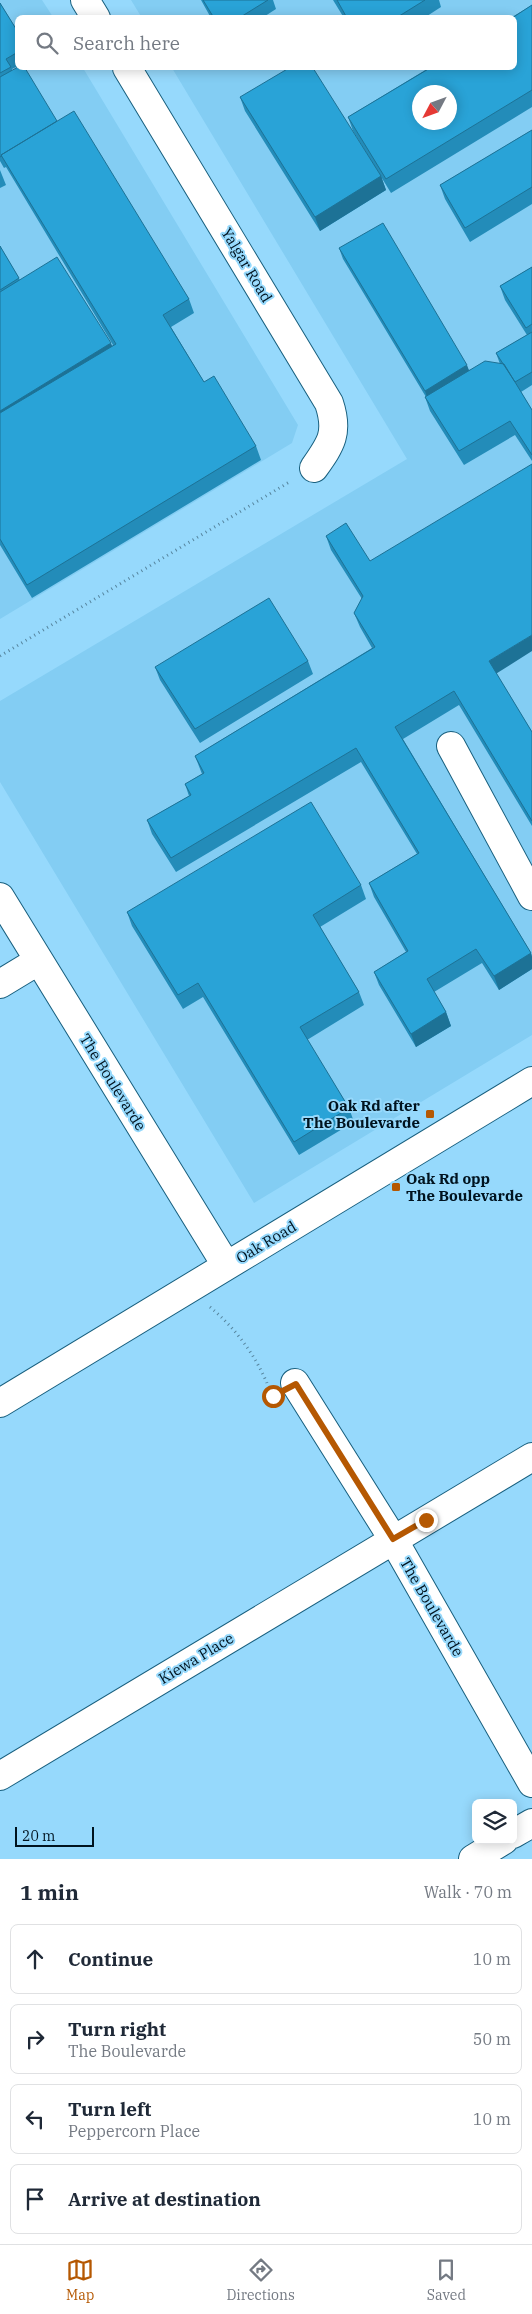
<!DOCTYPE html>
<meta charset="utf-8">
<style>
:root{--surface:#fff;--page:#f2f2f3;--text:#1f2937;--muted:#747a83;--line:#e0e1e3;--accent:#b55802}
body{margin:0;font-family:"IBM Plex Serif",serif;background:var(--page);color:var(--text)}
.controls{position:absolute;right:15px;bottom:15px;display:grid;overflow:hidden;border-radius:8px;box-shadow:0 2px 12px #0003}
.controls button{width:45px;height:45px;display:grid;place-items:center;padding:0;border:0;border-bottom:1px solid var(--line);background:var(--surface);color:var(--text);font:25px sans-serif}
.compass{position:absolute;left:412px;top:85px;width:45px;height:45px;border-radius:50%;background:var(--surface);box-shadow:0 2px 12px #0003;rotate:229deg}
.scale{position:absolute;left:15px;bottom:12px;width:79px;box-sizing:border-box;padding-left:5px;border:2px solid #00131f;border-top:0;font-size:14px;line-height:18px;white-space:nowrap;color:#00131f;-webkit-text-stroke:4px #96d9fc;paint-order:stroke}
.stop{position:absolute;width:15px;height:15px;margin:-11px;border:4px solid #b55802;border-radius:50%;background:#fff}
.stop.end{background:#b55802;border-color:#fff;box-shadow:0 1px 5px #0008}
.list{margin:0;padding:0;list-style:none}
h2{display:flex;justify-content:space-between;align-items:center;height:65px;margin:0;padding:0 20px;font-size:21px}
h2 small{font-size:16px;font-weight:400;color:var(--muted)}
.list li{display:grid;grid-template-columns:32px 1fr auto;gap:15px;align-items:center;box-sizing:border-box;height:70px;margin:0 10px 10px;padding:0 10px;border:1px solid var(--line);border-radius:8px}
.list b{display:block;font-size:19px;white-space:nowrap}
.list p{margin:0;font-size:16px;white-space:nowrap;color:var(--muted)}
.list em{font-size:16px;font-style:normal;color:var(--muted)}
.icon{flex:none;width:28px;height:28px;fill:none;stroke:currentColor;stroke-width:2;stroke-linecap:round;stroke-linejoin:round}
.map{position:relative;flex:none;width:532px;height:1859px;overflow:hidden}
.search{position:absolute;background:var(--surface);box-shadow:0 2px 12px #0003;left:15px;right:15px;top:15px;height:55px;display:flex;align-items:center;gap:12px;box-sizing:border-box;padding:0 18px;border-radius:8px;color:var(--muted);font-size:19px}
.sheet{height:385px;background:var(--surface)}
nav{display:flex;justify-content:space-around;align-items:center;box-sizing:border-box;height:70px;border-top:1px solid var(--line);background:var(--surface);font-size:14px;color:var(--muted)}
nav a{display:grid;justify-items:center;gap:2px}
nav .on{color:var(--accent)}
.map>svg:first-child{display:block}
</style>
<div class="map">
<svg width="532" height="1859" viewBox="0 0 532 1859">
<rect width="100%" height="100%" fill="#96d9fc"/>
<path fill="#83cdf3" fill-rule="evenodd" d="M 0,0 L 42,0 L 53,17 L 18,18 L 18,68 L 83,68 L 298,425 L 292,443 L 0,619 Z
M 131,0 L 532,0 L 532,1035 L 254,1203 L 0,782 L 0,701 L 407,459 L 172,68 L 514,68 L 514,18 L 142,18 ZM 420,92 L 450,92 L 450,122 L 420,122 Z"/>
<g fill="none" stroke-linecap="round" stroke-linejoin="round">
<g stroke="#185f7e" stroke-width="30">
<path id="minor" d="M 85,0 L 96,18
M 127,68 L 329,403 C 339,433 331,444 314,468
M 451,746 L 532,896
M 0,897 L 226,1265
M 0,984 L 38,961
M 295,1383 L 393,1539 L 532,1783
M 0,1403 L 532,1081
M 0,1776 L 532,1457
M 513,1834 L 532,1823
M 473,1859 L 504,1840"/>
</g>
<path stroke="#56859e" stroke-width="3" stroke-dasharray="1 4" stroke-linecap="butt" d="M 0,656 L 291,481
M 210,1307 C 235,1328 254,1353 267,1383"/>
<use href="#minor" stroke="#fff" stroke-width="28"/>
</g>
<path fill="#238cb9" d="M 201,0 L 273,0 L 276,9 L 262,18 L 211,18 Z
M 333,0 L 439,0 L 441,7 L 424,18 L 344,18 Z
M 0,3 L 18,32 L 18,66 L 12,69 L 12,70 L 57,121 L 189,299 L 194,313 L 171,327 L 204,382 L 256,446 L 261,460 L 32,598 L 0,545 L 0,246 L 20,280 L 112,346 L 113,345 L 6,167 L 4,168 L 0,161 Z
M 532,5 L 532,107 L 391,193 L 353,131 L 348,117 Z
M 240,97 L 381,176 L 386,190 L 320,231 L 245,111 Z
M 532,130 L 532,204 L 470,242 L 445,199 L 440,185 Z
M 0,170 L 6,185 L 0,188 Z
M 339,248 L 469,370 L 500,364 L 496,353 L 527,335 L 505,300 L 500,286 L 532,267 L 532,385 L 521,392 L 532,410 L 532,461 L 515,435 L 464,465 L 430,411 L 425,397 L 426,397 L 343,259 Z
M 326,536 L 370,561 L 496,673 L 532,732 L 532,826 L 459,705 L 403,739 L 531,953 L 532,957 L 532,969 L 499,990 L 482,963 L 434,992 L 446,1012 L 451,1026 L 416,1047 L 379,985 L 374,972 L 406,952 L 374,897 L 369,883 L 417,854 L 361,762 L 176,872 L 152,834 L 147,820 L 189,796 L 185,784 L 202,774 L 195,756 L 372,648 L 360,627 L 354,613 L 362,599 L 331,550 Z
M 308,661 L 313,674 L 200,743 L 160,680 L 155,667 Z
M 361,885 L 366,899 L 320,927 L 359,992 L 364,1005 L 307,1040 L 349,1108 L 354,1122 L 299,1155 L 203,997 L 183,1009 L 132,926 L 127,912 Z"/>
<path fill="#1d7296" d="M 381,176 L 386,190 L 320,231 L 315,217 Z
M 111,343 L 116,357 L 0,428 L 0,411 Z
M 467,365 L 471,376 L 429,403 L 425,391 Z
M 532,635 L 532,651 L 494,675 L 489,661 Z
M 531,953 L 532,957 L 532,969 L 499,990 L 494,976 Z
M 446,1012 L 451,1026 L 416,1047 L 411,1034 Z"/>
<path fill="#29a3d7" stroke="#1d7296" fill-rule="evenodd" d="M 203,0 L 268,0 L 239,18 L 214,18 Z
M 337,0 L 425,0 L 396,18 L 347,18 Z
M 0,3 L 18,32 L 18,52 L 6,59 L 11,67 L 0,73 Z
M 532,5 L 532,90 L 386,179 L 348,117 L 430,68 L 514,68 L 514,18 L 512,18 ZM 420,92 L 450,92 L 450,122 L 420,122 Z
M 18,67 L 18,68 L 25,68 L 57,121 L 1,155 L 2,156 L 0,157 L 0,77 Z
M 289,68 L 313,68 L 381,176 L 315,217 L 240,97 Z
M 74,111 L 189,299 L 163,315 L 204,382 L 214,376 L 256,446 L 27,585 L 0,539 L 0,413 L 116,344 L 1,155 Z
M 532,130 L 532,187 L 465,228 L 440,185 Z
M 383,223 L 467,365 L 425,391 L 339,248 Z
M 0,246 L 19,278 L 0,290 Z
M 57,257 L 111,343 L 0,411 L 0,292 Z
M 532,267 L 532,324 L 526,328 L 500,286 Z
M 532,332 L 532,372 L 515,382 L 496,353 Z
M 485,361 L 504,364 L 532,410 L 532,455 L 510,421 L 459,451 L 425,397 Z
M 532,464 L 532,635 L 489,661 L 532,732 L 532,821 L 454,691 L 395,727 L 531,953 L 494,976 L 476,949 L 427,979 L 446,1012 L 411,1034 L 374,972 L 408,951 L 369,883 L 419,853 L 356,748 L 171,858 L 147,820 L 191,795 L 185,784 L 204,773 L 195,756 L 375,647 L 354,613 L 363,596 L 326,536 L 346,523 L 370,561 Z
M 269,598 L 308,661 L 195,729 L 155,667 Z
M 311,802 L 361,885 L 313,915 L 359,992 L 300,1027 L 349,1108 L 294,1142 L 198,983 L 178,995 L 127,912 Z"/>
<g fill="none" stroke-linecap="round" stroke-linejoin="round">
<path stroke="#b55802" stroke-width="6" d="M 273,1396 L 296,1384 L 393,1539 L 426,1520"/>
</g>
<g fill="#b55802" stroke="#96d9fc" stroke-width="2">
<rect x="425" y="1109" width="10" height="10" rx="2.5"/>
<rect x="391" y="1182" width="10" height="10" rx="2.5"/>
</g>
<g text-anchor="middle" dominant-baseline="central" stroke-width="4" stroke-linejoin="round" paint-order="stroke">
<g font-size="15" fill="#00131f" stroke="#96d9fc">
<text transform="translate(247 265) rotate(59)">Yalgar Road</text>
<text transform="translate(113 1082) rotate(58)">The Boulevarde</text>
<text transform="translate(266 1242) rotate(-31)">Oak Road</text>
<text transform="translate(432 1607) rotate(60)">The Boulevarde</text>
<text transform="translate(196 1658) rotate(-31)">Kiewa Place</text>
</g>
<g font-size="15" font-weight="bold" fill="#00131f" stroke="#96d9fc" text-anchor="end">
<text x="420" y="1105">Oak Rd after<tspan x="420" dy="17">The Boulevarde</tspan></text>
<text x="406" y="1178" text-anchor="start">Oak Rd opp<tspan x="406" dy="17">The Boulevarde</tspan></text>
</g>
</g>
</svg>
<div class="controls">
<button><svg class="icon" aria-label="layers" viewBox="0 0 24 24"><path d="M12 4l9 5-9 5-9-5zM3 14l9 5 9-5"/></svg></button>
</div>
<svg class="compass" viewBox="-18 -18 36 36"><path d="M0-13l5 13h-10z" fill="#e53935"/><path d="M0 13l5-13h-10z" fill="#747a83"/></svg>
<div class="scale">20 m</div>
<div class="stop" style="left:273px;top:1396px"></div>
<div class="stop end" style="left:426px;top:1520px"></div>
<div class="search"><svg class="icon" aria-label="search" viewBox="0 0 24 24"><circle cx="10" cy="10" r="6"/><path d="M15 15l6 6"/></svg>Search here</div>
</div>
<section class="sheet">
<h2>1 min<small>Walk · 70 m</small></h2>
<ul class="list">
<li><svg class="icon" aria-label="ahead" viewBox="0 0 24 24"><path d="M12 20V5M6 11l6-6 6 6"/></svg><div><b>Continue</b></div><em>10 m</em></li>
<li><svg class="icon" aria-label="right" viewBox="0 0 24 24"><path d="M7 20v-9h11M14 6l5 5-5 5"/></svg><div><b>Turn right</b><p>The Boulevarde</p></div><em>50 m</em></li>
<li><svg class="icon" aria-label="left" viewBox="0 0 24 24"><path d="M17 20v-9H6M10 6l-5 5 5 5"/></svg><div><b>Turn left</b><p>Peppercorn Place</p></div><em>10 m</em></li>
<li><svg class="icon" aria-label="arrive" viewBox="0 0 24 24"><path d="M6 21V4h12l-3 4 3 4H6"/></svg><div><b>Arrive at destination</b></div></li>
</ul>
</section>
<nav>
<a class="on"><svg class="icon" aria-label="map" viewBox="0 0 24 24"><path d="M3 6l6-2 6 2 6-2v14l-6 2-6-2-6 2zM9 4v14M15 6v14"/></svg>Map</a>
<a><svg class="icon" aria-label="directions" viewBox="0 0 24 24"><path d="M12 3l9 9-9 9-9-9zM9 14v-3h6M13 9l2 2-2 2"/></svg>Directions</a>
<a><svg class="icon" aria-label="saved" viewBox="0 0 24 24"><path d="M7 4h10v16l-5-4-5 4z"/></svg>Saved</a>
</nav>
